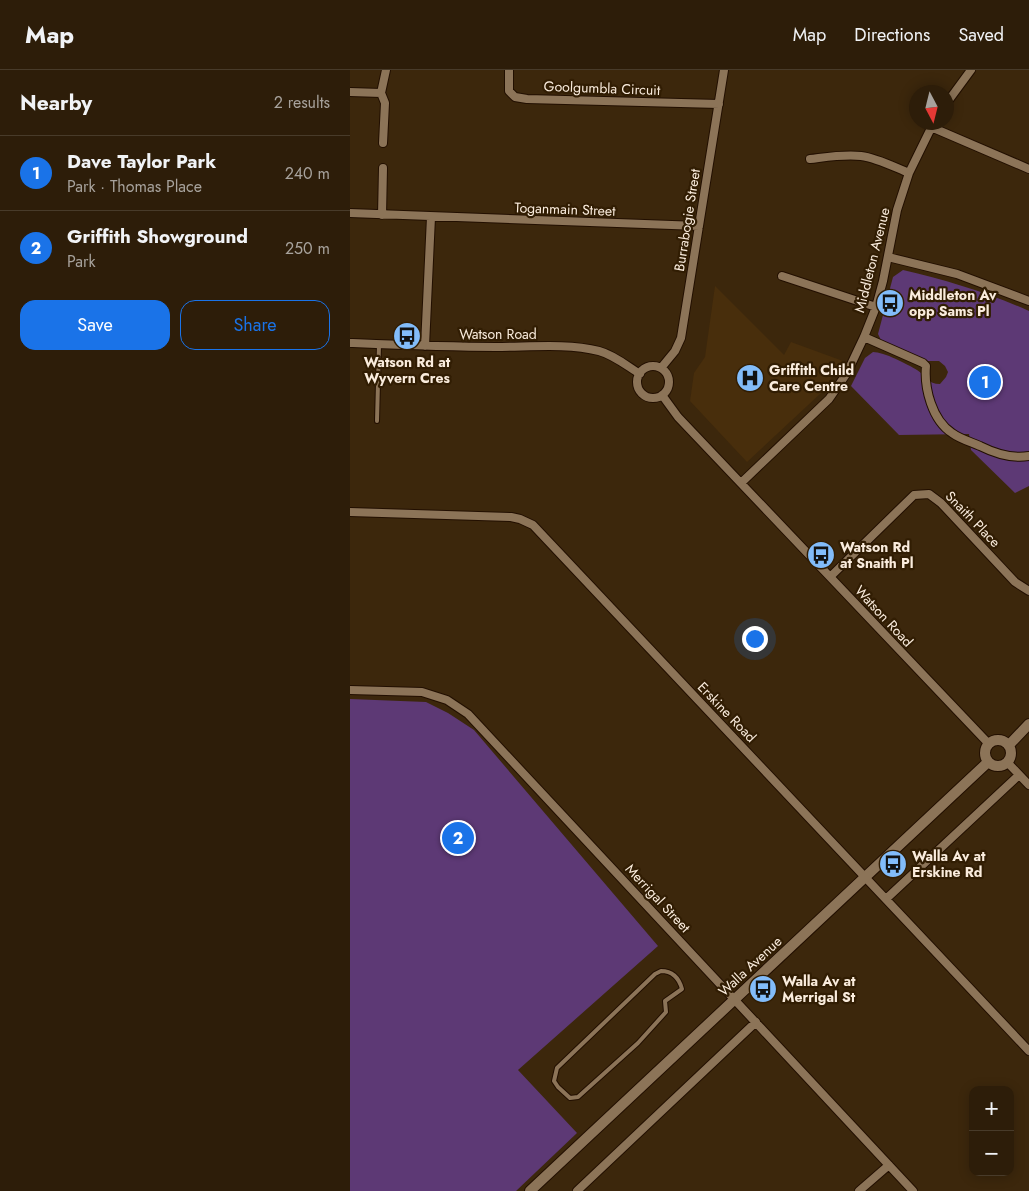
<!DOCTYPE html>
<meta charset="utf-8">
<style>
:root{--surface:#2d1d09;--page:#352612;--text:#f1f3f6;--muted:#a7a29c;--line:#483b2a;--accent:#1a73e8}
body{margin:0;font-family:Jost,sans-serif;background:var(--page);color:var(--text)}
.controls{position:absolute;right:15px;bottom:15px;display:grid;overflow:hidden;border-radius:10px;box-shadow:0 2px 12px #0003}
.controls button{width:45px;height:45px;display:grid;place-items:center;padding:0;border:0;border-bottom:1px solid var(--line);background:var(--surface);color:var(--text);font:25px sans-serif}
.compass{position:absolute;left:559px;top:15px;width:45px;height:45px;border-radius:50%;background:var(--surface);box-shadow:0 2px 12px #0003;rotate:173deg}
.you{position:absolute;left:404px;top:568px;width:18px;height:18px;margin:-12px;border:4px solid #fff;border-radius:50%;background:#1a73e8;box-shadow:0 0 0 8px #1a73e833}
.badge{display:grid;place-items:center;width:32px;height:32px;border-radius:50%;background:var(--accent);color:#fff;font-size:16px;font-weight:700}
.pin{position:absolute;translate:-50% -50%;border:2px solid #fff;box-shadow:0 1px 5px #0006}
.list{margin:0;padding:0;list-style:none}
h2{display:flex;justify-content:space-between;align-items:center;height:65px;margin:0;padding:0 20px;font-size:21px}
h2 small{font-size:16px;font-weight:400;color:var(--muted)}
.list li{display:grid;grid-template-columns:32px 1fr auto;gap:15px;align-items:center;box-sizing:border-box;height:75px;padding:0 20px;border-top:1px solid var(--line)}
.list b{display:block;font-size:19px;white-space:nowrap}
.list p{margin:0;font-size:16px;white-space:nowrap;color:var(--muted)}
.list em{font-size:16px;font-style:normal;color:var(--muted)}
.actions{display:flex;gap:10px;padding:15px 20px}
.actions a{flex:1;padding:11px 0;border:1px solid var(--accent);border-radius:15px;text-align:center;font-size:18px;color:var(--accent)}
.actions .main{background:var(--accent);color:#fff}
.map{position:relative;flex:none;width:679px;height:1121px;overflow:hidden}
header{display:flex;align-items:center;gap:30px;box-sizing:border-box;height:70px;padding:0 25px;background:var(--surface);border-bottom:1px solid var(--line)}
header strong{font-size:24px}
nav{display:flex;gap:28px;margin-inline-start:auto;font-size:18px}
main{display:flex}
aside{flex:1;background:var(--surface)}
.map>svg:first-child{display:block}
</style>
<header>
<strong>Map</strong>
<nav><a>Map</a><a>Directions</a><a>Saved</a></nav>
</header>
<main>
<aside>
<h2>Nearby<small>2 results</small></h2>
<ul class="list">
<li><span class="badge">1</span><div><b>Dave Taylor Park</b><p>Park · Thomas Place</p></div><em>240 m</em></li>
<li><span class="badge">2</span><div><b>Griffith Showground</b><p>Park</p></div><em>250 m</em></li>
</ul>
<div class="actions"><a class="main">Save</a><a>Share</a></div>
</aside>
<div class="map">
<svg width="679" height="1121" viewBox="0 0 679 1121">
<rect width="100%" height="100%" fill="#3c270c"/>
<path fill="#482e0c" d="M 365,216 L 434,285 L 441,272 L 493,291 L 471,323 L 397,392 L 340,331 L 344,303 L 355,287 Z"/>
<path fill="#5d3975" d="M 553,200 C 596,210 639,223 679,241 L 679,416 L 665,423 L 621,380 L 619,364 L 549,365 L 501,316 L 515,288 L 523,282 C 534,282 557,294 567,300 C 576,306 578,314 590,314 L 596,307 L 598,302 L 595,296 L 589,291 L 575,291 L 533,274 L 528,264 L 543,207 Z
M 0,629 L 76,632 L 98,643 L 124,660 L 308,876 L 168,1000 L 227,1063 L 166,1121 L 0,1121 Z"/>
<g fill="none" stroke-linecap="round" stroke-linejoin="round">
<g stroke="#220f00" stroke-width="6">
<path id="service" d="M 27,351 L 29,274
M 311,901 C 323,901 329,908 332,919 L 315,931 L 316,942 L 288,973 L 228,1027 L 220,1028 L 208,1017 L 204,1011 L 207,998 L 305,904 Z"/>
</g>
<g stroke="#220f00" stroke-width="10">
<path id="minor" d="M 159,0 L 159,21 L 165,27 L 177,29 L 369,34
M 0,22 L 31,23 L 36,0
M 31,23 L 35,33 L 33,73
M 596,34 L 621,0
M 581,57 L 679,99
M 460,89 C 477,87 494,84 511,86 C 527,88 544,97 559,103
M 0,143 L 349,156
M 32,145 L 33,98
M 538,187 L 607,204 L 679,231
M 432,206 L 526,237
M 514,267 L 573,293 L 576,296 C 574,318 582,350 602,363 C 610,369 621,372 630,376 C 646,384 662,389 679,386
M 0,273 C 49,275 97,277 146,277 C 180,277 217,273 249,281 C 264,285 277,296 290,304
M 75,276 L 81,147
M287 312a16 16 0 1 1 32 0a16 16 0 1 1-32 0Z
M 311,298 L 325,281 L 331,268 L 374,0
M 312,325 L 328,347 L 638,673
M 391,413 L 479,329 L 497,303 L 514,267 L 526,237 L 533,211 L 547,140 L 559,103 L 584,52
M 0,442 L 161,447 L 170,449 L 183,455 L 679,981
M 480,507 L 564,425 L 579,424 L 591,433 L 665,512 L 679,521
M 0,620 L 72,622 L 97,630 L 118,644 L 563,1121
M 657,692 L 679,715
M 536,829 L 669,705
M 227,1121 L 406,952
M 509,1121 L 539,1095"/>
</g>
<g stroke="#220f00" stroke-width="12">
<path id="tertiary" d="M635 683a13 13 0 1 1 26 0a13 13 0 1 1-26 0Z
M 659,675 L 679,654
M 180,1121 L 638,692"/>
</g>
<use href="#service" stroke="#8c7458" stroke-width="4"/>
<use href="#minor" stroke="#8c7458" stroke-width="8"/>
<use href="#tertiary" stroke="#8c7458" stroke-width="10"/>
</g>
<defs>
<g id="bus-disc" transform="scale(1.4375)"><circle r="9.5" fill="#82bcfa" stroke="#311d03"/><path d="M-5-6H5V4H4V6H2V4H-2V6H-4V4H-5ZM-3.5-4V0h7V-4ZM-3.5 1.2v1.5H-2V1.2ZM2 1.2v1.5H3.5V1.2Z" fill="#111"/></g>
<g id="hospital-disc" transform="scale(1.4375)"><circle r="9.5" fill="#82bcfa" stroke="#311d03"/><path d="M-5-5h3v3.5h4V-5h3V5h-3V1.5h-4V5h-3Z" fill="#111"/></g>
</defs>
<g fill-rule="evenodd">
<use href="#bus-disc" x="540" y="233"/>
<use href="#bus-disc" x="57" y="266"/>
<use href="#hospital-disc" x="400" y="308"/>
<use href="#bus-disc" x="471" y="485"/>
<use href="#bus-disc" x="543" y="794"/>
<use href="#bus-disc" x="413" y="919"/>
</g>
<g text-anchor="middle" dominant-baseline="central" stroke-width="4.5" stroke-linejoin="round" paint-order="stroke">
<g font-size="14" fill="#faecdd" stroke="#311d03">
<text transform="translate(252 18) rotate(2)">Goolgumbla Circuit</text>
<text transform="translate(215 139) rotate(2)">Toganmain Street</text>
<text transform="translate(337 150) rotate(-81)">Burrabogie Street</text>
<text transform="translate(522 190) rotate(-76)">Middleton Avenue</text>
<text x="148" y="264">Watson Road</text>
<text transform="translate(623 449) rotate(46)">Snaith Place</text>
<text transform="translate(534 546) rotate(47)">Watson Road</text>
<text transform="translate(377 642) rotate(46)">Erskine Road</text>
<text transform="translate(308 828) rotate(47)">Merrigal Street</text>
<text transform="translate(400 896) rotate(-43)">Walla Avenue</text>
</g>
<g font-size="14" font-weight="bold" fill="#faecdd" stroke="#311d03" text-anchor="start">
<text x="559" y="225">Middleton Av<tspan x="559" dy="16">opp Sams Pl</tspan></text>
<text x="57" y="292" text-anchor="middle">Watson Rd at<tspan x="57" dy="16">Wyvern Cres</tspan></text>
<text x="419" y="300">Griffith Child<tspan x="419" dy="16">Care Centre</tspan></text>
<text x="490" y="477">Watson Rd<tspan x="490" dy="16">at Snaith Pl</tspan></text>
<text x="562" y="786">Walla Av at<tspan x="562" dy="16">Erskine Rd</tspan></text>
<text x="432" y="911">Walla Av at<tspan x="432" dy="16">Merrigal St</tspan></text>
</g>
</g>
</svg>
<div class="controls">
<button>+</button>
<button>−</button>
</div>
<svg class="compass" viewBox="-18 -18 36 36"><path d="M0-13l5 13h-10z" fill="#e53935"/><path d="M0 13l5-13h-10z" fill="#a7a29c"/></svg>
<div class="you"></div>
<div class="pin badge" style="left:635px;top:312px">1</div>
<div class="pin badge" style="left:108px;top:768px">2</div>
</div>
</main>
